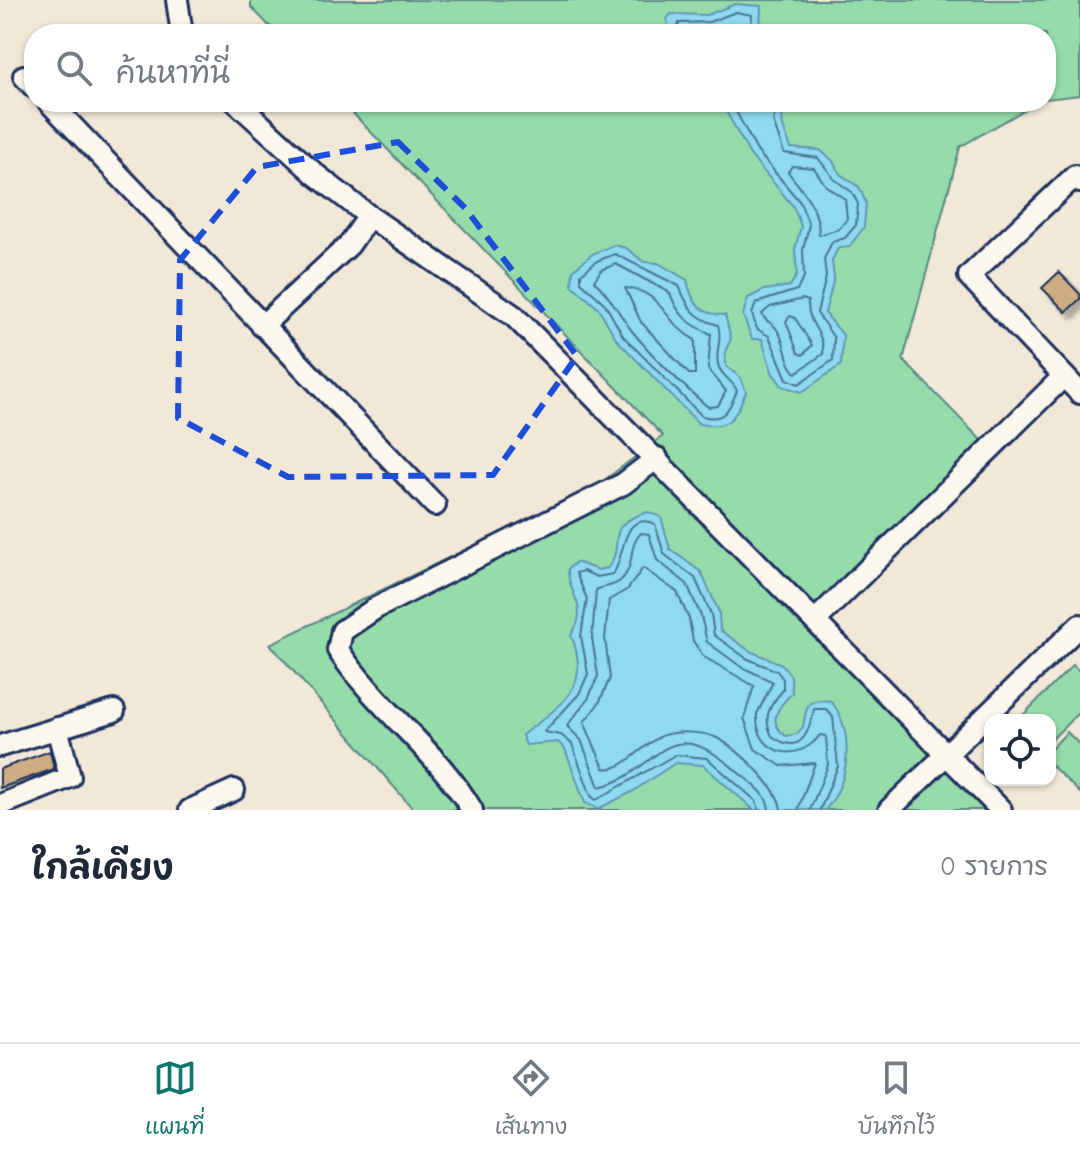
<!DOCTYPE html>
<html lang="th">
<meta charset="utf-8">
<style>
:root{--surface:#fff;--page:#f2f2f3;--text:#1f2937;--muted:#747a83;--line:#e0e1e3;--accent:#0f766e}
body{margin:0;font-family:"Comic Neue","Playpen Sans Thai",sans-serif;background:var(--page);color:var(--text)}
.controls{position:absolute;right:24px;bottom:24px;display:grid;overflow:hidden;border-radius:16px;box-shadow:0 2px 6px #0004}
.controls button{width:72px;height:72px;display:grid;place-items:center;padding:0;border:0;border-bottom:2px solid var(--line);background:var(--surface);color:var(--text);font:40px sans-serif}
.list{margin:0;padding:0;list-style:none}
h2{display:flex;justify-content:space-between;align-items:center;height:104px;margin:0;padding:0 32px;font-size:34px}
h2 small{font-size:26px;font-weight:400;color:var(--muted)}
.icon{flex:none;width:44px;height:44px;fill:none;stroke:currentColor;stroke-width:2;stroke-linecap:round;stroke-linejoin:round}
.map{position:relative;flex:none;width:1080px;height:810px;overflow:hidden}
.search{position:absolute;background:var(--surface);box-shadow:0 2px 6px #0004;left:24px;right:24px;top:24px;height:88px;display:flex;align-items:center;gap:20px;box-sizing:border-box;padding:0 28px;border-radius:32px;color:var(--muted);font-size:30px}
.sheet{height:232px;background:var(--surface)}
nav{display:flex;justify-content:space-around;align-items:center;box-sizing:border-box;height:112px;border-top:2px solid var(--line);background:var(--surface);font-size:22px;color:var(--muted)}
nav a{display:grid;justify-items:center;gap:4px}
nav .on{color:var(--accent)}
.map>svg:first-child{display:block}
</style>
<div class="map">
<svg width="1080" height="810" viewBox="0 0 1080 810">
<defs>
<filter id="shadow"><feDropShadow dx="7" dy="7" stdDeviation="2" flood-color="#0004"/></filter>
</defs>
<rect width="100%" height="100%" fill="#f2e8d7"/>
<filter id="ink" filterUnits="userSpaceOnUse"><feTurbulence type="fractalNoise" baseFrequency=".0125" numOctaves="2"/><feDisplacementMap in="SourceGraphic" scale="16" xChannelSelector="R" yChannelSelector="G"/><feConvolveMatrix kernelMatrix="1 2 1 2 8 2 1 2 1" color-interpolation-filters="sRGB"/></filter>
<g filter="url(#ink)">
<path fill="#96dcaa" stroke="#588684" stroke-width="2" d="M 251,0 L 1080,0 L 1080,95 L 1046,99 L 1046,34 L 277,34 L 251,7 Z
M 342,102 L 1038,102 L 960,147 L 903,360 L 985,444 L 806,621 L 991,810 L 414,810 L 270,644 L 595,487 L 663,436 Z
M 1073,665 L 1080,672 L 1080,711 L 1050,741 L 1050,720 L 1018,720 Z
M 1067,732 L 1080,745 L 1080,793 L 1050,764 L 1050,750 Z"/>
<path fill="#8fdaf0" stroke="#6196b6" stroke-width="2" d="M 735,4 L 761,6 L 760,30 L 756,34 L 669,34 L 667,19 L 671,14 L 707,15 Z
M 721,102 L 789,102 C 775,116 785,132 791,148 L 820,150 L 832,160 L 840,174 L 859,187 L 866,203 L 864,227 L 849,247 L 838,248 L 832,261 L 834,278 L 825,313 L 843,335 L 841,365 L 802,392 L 782,386 L 772,372 L 762,339 L 752,339 L 743,315 L 748,298 L 764,290 L 790,286 L 797,275 L 795,249 L 801,226 L 793,206 L 750,155 Z
M 614,245 L 626,248 L 644,262 L 658,263 L 687,280 C 692,303 700,315 725,315 L 731,339 L 725,352 L 726,366 L 741,378 L 746,392 C 734,418 731,430 699,424 L 617,340 L 599,309 L 572,285 L 573,270 L 592,254 Z
M 648,512 L 661,517 L 670,549 L 701,572 L 719,612 L 720,630 L 750,651 L 782,664 L 791,676 L 792,693 C 778,707 766,722 786,736 L 797,734 L 803,727 C 807,707 805,697 831,701 C 855,732 850,782 825,810 L 754,810 L 703,765 L 675,763 L 632,792 L 598,809 L 585,803 L 565,749 L 558,742 L 526,745 L 522,735 C 561,705 593,688 571,635 C 591,607 567,594 568,569 L 576,562 L 598,570 L 608,568 C 627,543 600,526 648,512 Z"/>
<g fill="none" stroke-linecap="round" stroke-linejoin="round">
<path stroke="#497398" stroke-width="2" d="M 676,34 L 679,23 L 709,22 L 736,12 L 752,15 L 751,34
M 731,102 L 757,151 L 800,202 L 809,225 L 803,250 L 804,277 L 797,290 L 756,303 L 752,314 L 757,329 L 769,336 L 787,379 L 799,384 L 833,360 L 834,338 L 817,313 L 826,277 L 824,259 L 832,242 L 845,238 L 856,225 L 858,204 L 852,192 L 835,180 L 818,158 L 784,153 L 773,121 L 778,102
M 792,166 L 814,168 L 826,186 L 845,199 L 847,219 L 839,229 L 819,235 C 819,208 804,192 788,172 Z
M 615,254 L 679,286 C 688,308 694,318 718,325 C 723,340 715,349 718,364 C 720,376 733,380 737,391 C 729,410 724,422 702,416 L 623,336 L 605,304 L 581,282 L 581,274 L 597,261 Z
M 616,264 L 670,293 C 678,316 689,324 711,334 L 708,369 L 726,391 L 718,406 L 708,407 C 681,384 654,358 632,331 C 618,313 611,296 594,281 L 601,270 Z
M 625,288 C 663,290 664,324 695,340 L 695,374 L 689,374 L 641,322 Z
M 803,299 L 808,301 C 807,326 825,332 823,354 L 796,373 C 784,361 787,342 776,328 C 770,321 766,323 762,314 L 770,307 Z
M 790,316 L 795,318 L 812,345 L 803,355 L 798,353 L 786,321 Z
M 759,810 L 756,801 L 707,758 L 675,755 L 596,800 L 591,796 L 572,744 L 561,735 L 544,732 L 579,694 L 588,674 L 581,636 L 587,599 L 576,573 L 583,571 L 597,577 L 613,574 C 625,559 621,509 655,524 L 664,554 L 695,578 L 711,614 L 714,635 L 746,658 L 777,671 L 783,679 L 783,690 C 770,705 762,716 772,736 C 801,757 809,733 814,709 L 826,709 L 833,717 L 838,766 L 820,810
M 769,810 C 768,793 751,783 739,773 C 663,705 662,773 599,787 L 581,740 L 567,726 L 588,699 L 598,676 L 592,638 L 596,590 C 603,586 613,587 620,581 C 636,567 627,547 641,533 L 649,534 L 657,560 L 687,584 L 701,616 L 707,642 L 740,666 L 773,682 L 757,714 C 755,755 798,765 820,735 L 826,736 L 828,765 L 810,810
M 781,810 C 780,788 737,748 717,738 C 705,732 680,731 668,734 C 647,738 624,773 604,768 L 584,722 L 599,703 L 610,678 L 605,638 L 609,600 L 628,589 L 643,568 L 677,592 L 689,619 L 693,641 L 704,657 L 754,686 L 744,718 L 755,749 L 781,766 L 815,763 L 798,810"/>
</g>
<path fill="#cfad82" stroke="#1b2f5e" stroke-width="2" filter="url(#shadow)" d="M 1059,272 L 1080,294 L 1080,299 L 1066,312 L 1042,288 Z
M 50,751 L 54,769 L 0,788 L 0,769 Z"/>
<g fill="none" stroke-linecap="round" stroke-linejoin="round">
<g stroke="#1b2f5e" stroke-width="26">
<path id="minor" d="M 177,0 L 182,34
M 24,76 L 34,87
M 49,102 L 435,505
M 236,102 L 315,174 L 369,216 L 514,316 L 1001,810
M 1080,182 L 1075,176 L 969,276 L 1080,393
M 262,326 L 349,245 L 369,216
M 816,620 L 1064,376
M 0,746 L 114,711
M 0,805 L 70,777 L 57,728
M 190,810 L 234,790
M 472,810 C 436,749 376,708 338,650 L 342,631 L 376,608 L 623,484 L 657,458
M 889,810 L 1080,625"/>
</g>
<use href="#minor" stroke="#fbf7ec" stroke-width="20"/>
</g>
</g>
<path fill="none" stroke="#1d4ed8" stroke-width="6" stroke-dasharray="16 10" stroke-linejoin="round" d="M 398,142 L 465,208 L 577,356 L 493,475 L 288,477 L 178,418 L 180,260 L 257,167 Z"/>
</svg>
<div class="controls">
<button><svg class="icon" aria-label="locate" viewBox="0 0 24 24"><circle cx="12" cy="12" r="6"/><path d="M12 2v4M12 18v4M2 12h4M18 12h4"/></svg></button>
</div>
<div class="search"><svg class="icon" aria-label="search" viewBox="0 0 24 24"><circle cx="10" cy="10" r="6"/><path d="M15 15l6 6"/></svg>ค้นหาที่นี่</div>
</div>
<section class="sheet">
<h2>ใกล้เคียง<small>0 รายการ</small></h2>
<ul class="list">
</ul>
</section>
<nav>
<a class="on"><svg class="icon" aria-label="map" viewBox="0 0 24 24"><path d="M3 6l6-2 6 2 6-2v14l-6 2-6-2-6 2zM9 4v14M15 6v14"/></svg>แผนที่</a>
<a><svg class="icon" aria-label="directions" viewBox="0 0 24 24"><path d="M12 3l9 9-9 9-9-9zM9 14v-3h6M13 9l2 2-2 2"/></svg>เส้นทาง</a>
<a><svg class="icon" aria-label="saved" viewBox="0 0 24 24"><path d="M7 4h10v16l-5-4-5 4z"/></svg>บันทึกไว้</a>
</nav>
